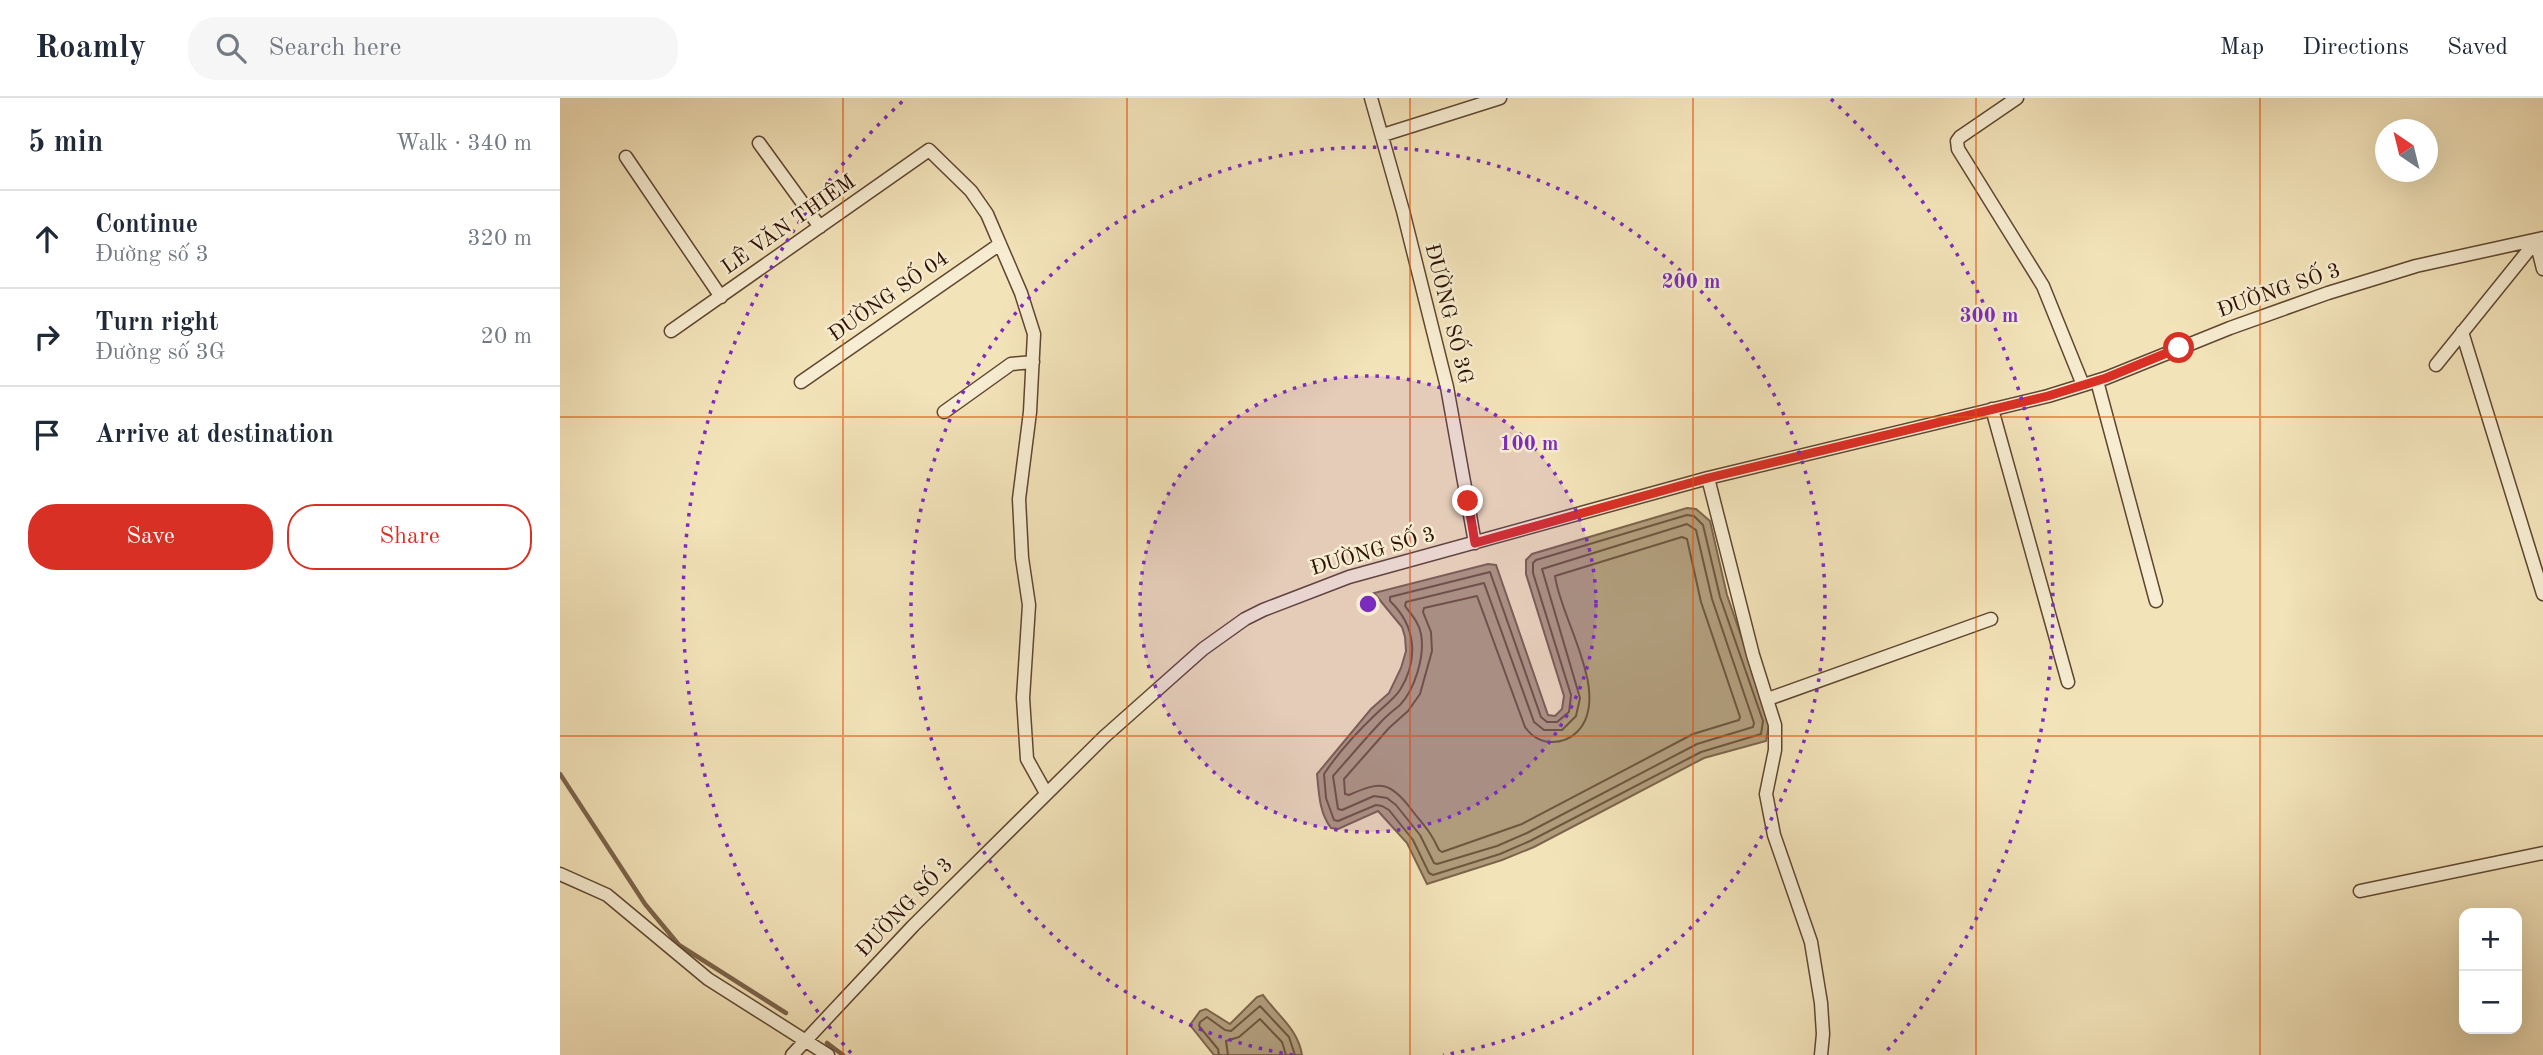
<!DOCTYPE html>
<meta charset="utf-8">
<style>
:root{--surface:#fff;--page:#f6f6f7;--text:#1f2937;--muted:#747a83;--line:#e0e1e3;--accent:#d93025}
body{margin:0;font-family:"Old Standard TT",serif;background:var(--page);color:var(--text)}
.controls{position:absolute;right:21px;bottom:21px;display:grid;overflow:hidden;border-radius:14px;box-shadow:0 7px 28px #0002}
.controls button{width:63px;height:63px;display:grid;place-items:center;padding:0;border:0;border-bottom:2px solid var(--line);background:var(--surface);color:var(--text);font:35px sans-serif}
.compass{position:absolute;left:1815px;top:21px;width:63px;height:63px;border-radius:50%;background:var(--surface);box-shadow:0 7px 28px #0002;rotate:325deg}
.stop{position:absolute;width:21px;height:21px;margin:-16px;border:5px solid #d93025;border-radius:50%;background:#fff}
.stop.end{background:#d93025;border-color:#fff;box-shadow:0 2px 7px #0008}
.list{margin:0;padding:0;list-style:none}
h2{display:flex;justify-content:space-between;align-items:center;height:91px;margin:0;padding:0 28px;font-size:30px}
h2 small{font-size:23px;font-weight:400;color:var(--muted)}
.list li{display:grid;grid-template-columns:46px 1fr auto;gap:21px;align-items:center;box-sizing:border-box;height:98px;padding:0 28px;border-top:2px solid var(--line)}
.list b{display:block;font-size:26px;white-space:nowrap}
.list p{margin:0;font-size:23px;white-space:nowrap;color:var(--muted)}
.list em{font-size:23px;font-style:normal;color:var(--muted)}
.actions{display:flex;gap:14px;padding:21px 28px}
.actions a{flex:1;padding:16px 0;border:2px solid var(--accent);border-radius:28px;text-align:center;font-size:24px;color:var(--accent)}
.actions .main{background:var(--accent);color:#fff}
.icon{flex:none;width:38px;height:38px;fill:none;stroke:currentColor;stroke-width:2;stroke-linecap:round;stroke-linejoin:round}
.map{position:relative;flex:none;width:1983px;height:957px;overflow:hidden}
header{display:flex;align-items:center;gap:42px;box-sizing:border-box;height:98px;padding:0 35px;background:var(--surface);border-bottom:2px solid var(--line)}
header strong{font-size:33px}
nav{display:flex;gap:38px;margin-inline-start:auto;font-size:24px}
.search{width:490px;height:63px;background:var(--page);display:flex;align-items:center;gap:18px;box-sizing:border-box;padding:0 24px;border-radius:28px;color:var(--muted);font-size:26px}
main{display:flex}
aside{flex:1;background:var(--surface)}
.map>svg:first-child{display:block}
</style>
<header>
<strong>Roamly</strong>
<div class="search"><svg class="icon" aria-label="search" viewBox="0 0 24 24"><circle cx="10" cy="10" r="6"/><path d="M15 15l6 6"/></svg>Search here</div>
<nav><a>Map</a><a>Directions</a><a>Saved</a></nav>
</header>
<main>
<aside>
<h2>5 min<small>Walk · 340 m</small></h2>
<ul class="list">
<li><svg class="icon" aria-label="ahead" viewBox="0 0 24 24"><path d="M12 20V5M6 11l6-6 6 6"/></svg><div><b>Continue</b><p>Đường số 3</p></div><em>320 m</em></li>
<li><svg class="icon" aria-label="right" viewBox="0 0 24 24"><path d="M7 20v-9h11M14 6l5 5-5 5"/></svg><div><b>Turn right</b><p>Đường số 3G</p></div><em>20 m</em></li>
<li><svg class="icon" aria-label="arrive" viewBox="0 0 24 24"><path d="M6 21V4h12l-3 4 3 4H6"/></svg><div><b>Arrive at destination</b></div></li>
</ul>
<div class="actions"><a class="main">Save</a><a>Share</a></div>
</aside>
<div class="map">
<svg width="1983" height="957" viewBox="0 0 1983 957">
<rect width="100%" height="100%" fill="#f3e3b9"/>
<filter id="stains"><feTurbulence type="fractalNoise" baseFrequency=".00286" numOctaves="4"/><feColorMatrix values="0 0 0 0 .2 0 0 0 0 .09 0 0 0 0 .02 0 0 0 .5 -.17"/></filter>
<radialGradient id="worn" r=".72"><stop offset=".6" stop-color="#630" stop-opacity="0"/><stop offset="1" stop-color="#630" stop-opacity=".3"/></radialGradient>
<path fill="#b09c7b" stroke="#7c644b" stroke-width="2" d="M 1127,410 L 1136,411 L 1150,423 L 1167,497 L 1210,622 L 1206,643 L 1144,660 L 974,749 L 942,762 L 867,786 L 847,745 L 818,713 L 778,731 L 771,730 C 759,714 759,695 757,676 L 811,611 L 829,595 L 841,570 L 846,553 L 845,539 L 842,529 L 814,495 L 928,466 L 936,467 L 988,617 L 995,618 L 1002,611 L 1004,598 L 966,476 L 966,462 L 972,456 Z
M 703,897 C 718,918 738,931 742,957 L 654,957 L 630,927 L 640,913 L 646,911 L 670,926 L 697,899 Z"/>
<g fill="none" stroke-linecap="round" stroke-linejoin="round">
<path stroke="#6f563e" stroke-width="2" d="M 1127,417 L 1134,418 L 1143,427 L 1160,499 L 1203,623 L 1201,636 L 1141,654 L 970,743 L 940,756 L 873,777 L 869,775 L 853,742 L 829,712 L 822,708 L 816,707 L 778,723 L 774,722 L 766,700 L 764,676 C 778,655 799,632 817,615 C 825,607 834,601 840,592 C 859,561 856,528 830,503 L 830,499 L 930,474 L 981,619 L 987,624 L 997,624 L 1009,614 L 1011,597 L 973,475 L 973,465 L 976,462 Z
M 1127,426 L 1136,432 L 1152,501 L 1194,625 L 1193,629 L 1137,646 L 967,735 L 937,748 L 877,766 L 874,765 L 860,737 L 836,707 L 827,700 L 814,698 L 782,712 L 778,711 L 773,678 C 789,660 804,642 820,625 C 826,618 833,613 840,607 C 855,591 865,558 861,536 C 859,525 852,517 845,508 L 846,504 L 924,485 L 974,624 L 984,632 L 1002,632 L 1016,618 L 1020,600 L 982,471 Z
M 1122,439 L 1127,441 L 1141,504 L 1180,619 L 1179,622 L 1133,636 L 962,726 L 882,754 L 879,752 C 870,732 863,727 851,711 C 830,683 820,683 789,697 L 785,696 L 784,681 L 829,630 L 848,613 L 860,596 L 872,553 L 871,534 L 863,514 L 864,510 L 917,498 L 965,629 C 972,639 980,644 992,644 C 1002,644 1010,641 1017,634 C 1053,598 1000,520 995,478 Z
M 659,957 L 658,951 L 639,928 L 640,924 L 647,919 L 665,932 L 671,933 L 700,908 L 729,939 L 735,957
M 668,957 L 666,943 L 679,939 L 700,921 L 722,944 L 726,957"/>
<path stroke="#7c644b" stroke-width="4.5" d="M 0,676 L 85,806 L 119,847 L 226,915
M 267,945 L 283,957"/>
<g stroke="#5f4630" stroke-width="15">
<path id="street" d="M 811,0 L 843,113 L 887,289 L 915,445
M 1457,0 L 1400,39 L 1397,43 L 1398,51 L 1483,188 L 1523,287
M 823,37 L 940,0
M 199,45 L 260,129
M 66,59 L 161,199
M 1976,143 L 1983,171
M 111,233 L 369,52 L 411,93 L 427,116 L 461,195 L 474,236 L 470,314 L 459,401 L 462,460 L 469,507 L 463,600 L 467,661 L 486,695
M 1902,234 L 1983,496
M 1876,267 L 1976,143
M 1537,283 L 1596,503
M 241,284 L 440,146
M 1432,311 L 1508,584
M 384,314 L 451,266 L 473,264
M 1148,380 L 1193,557 L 1215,627 L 1215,652 L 1206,696 L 1214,737 L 1251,844 L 1261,905 L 1263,936 L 1261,957
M 1208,601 L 1431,521
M 0,776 L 47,797 L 148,881 L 268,957
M 1800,793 L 1983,755
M 232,957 L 353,828 L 544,639 L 643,551 L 685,521 L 703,512 L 789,479 L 1148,380 L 1488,298 L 1546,280 L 1670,230 L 1768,195 L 1856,168 L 1983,140"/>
</g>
<use href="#street" stroke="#f7edd2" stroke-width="12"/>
</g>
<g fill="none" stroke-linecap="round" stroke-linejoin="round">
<path stroke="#d93025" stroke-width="9" d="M 908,403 L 915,445 L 1148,380 L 1488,298 L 1546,280 L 1619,250"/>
</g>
<path fill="none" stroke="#df550c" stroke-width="2" stroke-opacity="0.55" d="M 283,0 L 283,957M 567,0 L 567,957M 850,0 L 850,957M 1133,0 L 1133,957M 1416,0 L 1416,957M 1700,0 L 1700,957M 0,319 L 1983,319M 0,638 L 1983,638"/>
<circle cx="808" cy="506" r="228" fill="#7b2cbf" fill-opacity=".12"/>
<g fill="none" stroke="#7b2cbf" stroke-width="3.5" stroke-dasharray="3.5 7">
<circle cx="808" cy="506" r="228"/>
<path d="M733 957A457 457 0 1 1 883 957"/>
<path d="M291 955A685 685 0 0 1 345 1M1271 1A685 685 0 0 1 1325 955"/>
</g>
<g text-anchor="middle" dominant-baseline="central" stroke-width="5" stroke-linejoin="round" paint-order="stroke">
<g font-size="21" fill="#2e1102" stroke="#f7edd2">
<text transform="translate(229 127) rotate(-35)">LÊ VĂN THIÊM</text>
<text transform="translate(1719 193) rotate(-19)">ĐƯỜNG SỐ 3</text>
<text transform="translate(329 199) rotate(-35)">ĐƯỜNG SỐ 04</text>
<text transform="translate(888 216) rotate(76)">ĐƯỜNG SỐ 3G</text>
<text transform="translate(813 454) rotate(-16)">ĐƯỜNG SỐ 3</text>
<text transform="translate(345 810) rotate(-46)">ĐƯỜNG SỐ 3</text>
</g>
</g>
<circle cx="808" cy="506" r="10" fill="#7b2cbf" stroke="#f7edd2" stroke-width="3.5"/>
<g font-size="21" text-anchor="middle" font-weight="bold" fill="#7b2cbf" stroke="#f7edd2" stroke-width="5" stroke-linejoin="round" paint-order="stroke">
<text x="1131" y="190">200 m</text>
<text x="1429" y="224">300 m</text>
<text x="969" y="352">100 m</text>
</g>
<rect width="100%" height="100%" filter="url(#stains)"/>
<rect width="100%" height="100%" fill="url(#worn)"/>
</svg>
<div class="controls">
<button>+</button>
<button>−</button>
</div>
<svg class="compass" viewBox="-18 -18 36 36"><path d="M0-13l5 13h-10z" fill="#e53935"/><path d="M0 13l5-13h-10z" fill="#747a83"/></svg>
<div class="stop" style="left:1619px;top:250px"></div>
<div class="stop end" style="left:908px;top:403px"></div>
</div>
</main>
